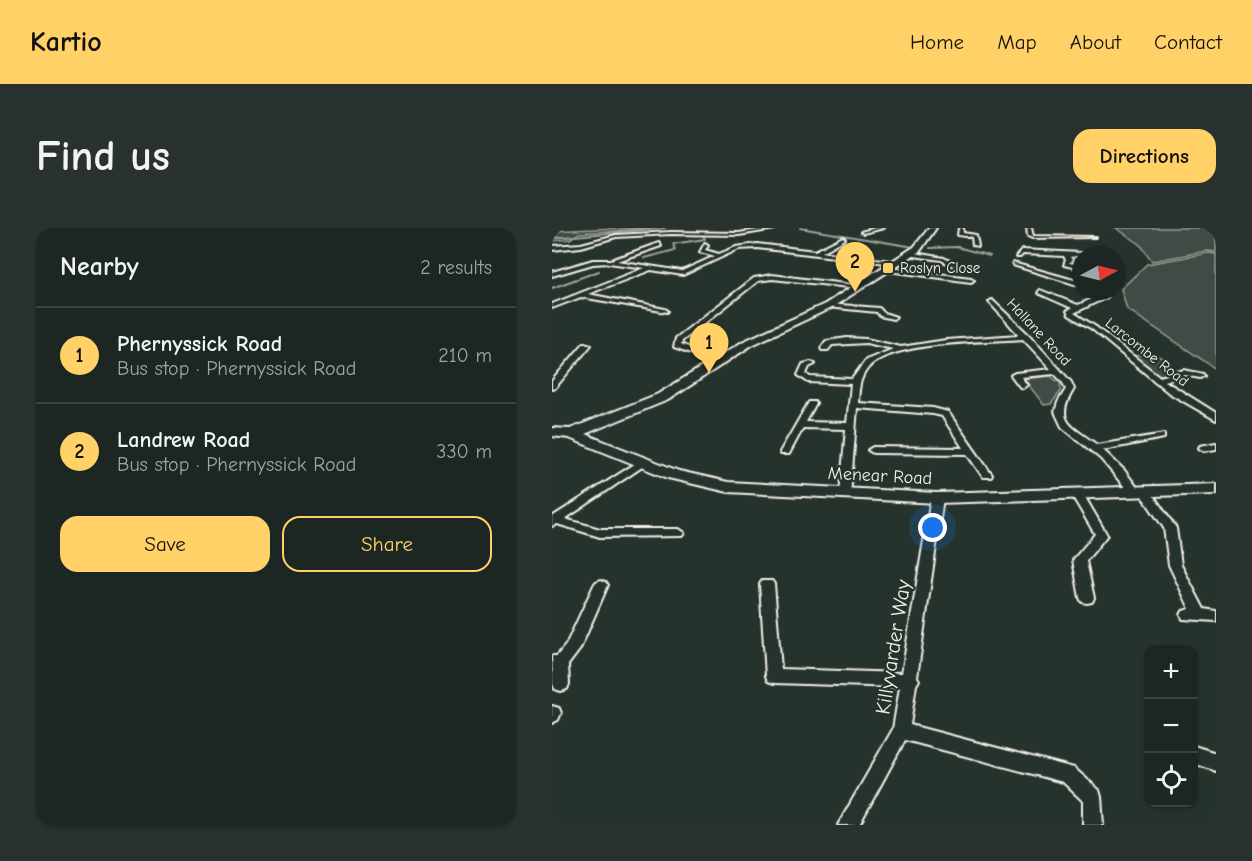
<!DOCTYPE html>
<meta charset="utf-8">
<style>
:root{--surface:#1c2622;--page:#29322f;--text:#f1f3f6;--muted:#a0a5a5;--line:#3a4340;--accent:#ffd166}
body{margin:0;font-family:"Comic Neue",sans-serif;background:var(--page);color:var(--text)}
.controls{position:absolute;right:18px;bottom:18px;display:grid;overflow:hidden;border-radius:12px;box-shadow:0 2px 4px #0004}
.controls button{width:54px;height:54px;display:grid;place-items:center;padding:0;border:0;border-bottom:2px solid var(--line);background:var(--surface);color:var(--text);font:30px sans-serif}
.compass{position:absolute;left:520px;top:18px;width:54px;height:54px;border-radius:50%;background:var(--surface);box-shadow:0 2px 4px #0004;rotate:83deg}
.you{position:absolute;left:381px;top:300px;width:21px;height:21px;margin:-15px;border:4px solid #fff;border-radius:50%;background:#1a73e8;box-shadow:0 0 0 9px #1a73e833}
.badge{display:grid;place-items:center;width:39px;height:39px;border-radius:50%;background:var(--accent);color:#111;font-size:20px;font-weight:700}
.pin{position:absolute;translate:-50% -50px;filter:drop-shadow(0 2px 3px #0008)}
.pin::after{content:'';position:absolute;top:32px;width:21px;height:18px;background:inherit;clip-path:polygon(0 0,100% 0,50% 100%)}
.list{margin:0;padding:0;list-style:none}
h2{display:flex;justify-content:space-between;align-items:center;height:78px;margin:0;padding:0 24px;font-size:26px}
h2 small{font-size:20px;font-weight:400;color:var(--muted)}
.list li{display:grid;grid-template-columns:39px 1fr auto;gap:18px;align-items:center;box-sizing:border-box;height:96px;padding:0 24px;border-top:2px solid var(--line)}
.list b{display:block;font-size:22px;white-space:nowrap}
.list p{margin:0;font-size:20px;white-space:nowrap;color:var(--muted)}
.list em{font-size:20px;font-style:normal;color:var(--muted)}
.actions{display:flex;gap:12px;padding:18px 24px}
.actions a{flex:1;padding:14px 0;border:2px solid var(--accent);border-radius:18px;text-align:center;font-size:21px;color:var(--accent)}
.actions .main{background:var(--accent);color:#111}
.icon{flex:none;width:33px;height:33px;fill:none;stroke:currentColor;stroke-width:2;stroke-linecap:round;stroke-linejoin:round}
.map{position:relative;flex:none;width:664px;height:597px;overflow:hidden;border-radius:18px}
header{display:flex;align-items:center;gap:36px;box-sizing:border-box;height:84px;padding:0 30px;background:var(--accent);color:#111}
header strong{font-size:28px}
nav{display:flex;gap:33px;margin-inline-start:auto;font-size:21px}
.intro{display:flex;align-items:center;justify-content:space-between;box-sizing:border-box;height:144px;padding:0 36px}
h1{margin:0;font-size:42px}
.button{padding:15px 27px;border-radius:18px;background:var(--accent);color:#111;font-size:21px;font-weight:700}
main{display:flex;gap:36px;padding:0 36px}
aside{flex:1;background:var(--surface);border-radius:18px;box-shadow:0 2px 4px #0004}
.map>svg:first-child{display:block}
</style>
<header>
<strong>Kartio</strong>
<nav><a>Home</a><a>Map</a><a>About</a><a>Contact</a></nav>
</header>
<div class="intro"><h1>Find us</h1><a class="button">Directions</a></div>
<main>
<aside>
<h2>Nearby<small>2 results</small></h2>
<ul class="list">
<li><span class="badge">1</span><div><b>Phernyssick Road</b><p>Bus stop · Phernyssick Road</p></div><em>210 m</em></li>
<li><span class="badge">2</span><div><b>Landrew Road</b><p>Bus stop · Phernyssick Road</p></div><em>330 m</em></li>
</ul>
<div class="actions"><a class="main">Save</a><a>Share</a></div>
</aside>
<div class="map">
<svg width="664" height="597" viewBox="0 0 664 597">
<rect width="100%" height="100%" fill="#26332d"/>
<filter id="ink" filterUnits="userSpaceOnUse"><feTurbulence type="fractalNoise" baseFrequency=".0167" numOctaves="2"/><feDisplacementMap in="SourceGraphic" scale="12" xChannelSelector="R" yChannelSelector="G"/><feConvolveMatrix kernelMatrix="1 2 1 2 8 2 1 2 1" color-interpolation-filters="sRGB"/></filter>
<g filter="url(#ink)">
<path fill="#414b45" stroke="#9a9e96" stroke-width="1.5" d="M 63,0 L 106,0 L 27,5 L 18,11 L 0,13 L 0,3 Z
M 564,0 L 664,0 L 664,24 L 655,23 L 600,33 L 588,16 Z
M 657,25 L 664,26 L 664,141 L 575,81 L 569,61 L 595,36 Z
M 598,126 C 611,127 615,133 622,141 L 620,146 L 606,147 L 581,128 Z
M 498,148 L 508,155 L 509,163 L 499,176 L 492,177 L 472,151 Z"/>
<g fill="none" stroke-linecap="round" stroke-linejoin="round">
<path stroke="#9fa39b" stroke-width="2" d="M 248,0 L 362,19
M 0,10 L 113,0
M 378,20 L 405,19 L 438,28
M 92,30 L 123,22 L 121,16 L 153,11 L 151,7
M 0,60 L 47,43"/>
<g stroke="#f4f1e8" stroke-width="4">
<path id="street" d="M 218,0 L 223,1 L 187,7 L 119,6 L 64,9 L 29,19 L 0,22 L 0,18 L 29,16 L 64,7 L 119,4 L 187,5 Z
M 323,0 L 332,0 L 311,5 L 309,4 Z
M 407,0 L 411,0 L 411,5 L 424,7 L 426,18 L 421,17 L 420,9 L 406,7 Z
M 475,0 L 479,0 L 481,8 L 544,9 L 480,10 L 476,8 Z
M 291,9 L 293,11 L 270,24 L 346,34 L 343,36 L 205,20 L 187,21 L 131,47 L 99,42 L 36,66 L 113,81 L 116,83 L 115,84 L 29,69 L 0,80 L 0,76 L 92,40 L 57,35 L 41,36 L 0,48 L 0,44 L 41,32 L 59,32 L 107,15 L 109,18 L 65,33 L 130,43 L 163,28 L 148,24 L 153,15 L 156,17 L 153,22 L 167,26 L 184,19 L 205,16 L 263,23 Z
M 470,22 L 529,25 L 532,27 L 518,29 L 520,32 L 517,35 L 529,37 L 529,41 L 512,37 L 514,32 L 512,28 L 471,26 L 468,29 L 464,29 Z
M 357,24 L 392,30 L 410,39 L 407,41 L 389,32 L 355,27 Z
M 461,35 L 529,54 L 529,58 L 461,37 Z
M 331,39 L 419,50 L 422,52 L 419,54 L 329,42 Z
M 220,47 L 310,58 L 307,60 L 220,51 L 206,53 L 130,113 L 129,116 L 141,121 L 178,127 L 178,131 L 139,125 L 122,119 L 124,110 L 202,50 Z
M 488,62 L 526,77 L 549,67 L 546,63 L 552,63 L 555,69 L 522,85 L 544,99 L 608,149 L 632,142 L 651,146 L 652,148 L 648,150 L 632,147 L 613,153 L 664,185 L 664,192 L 617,165 L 540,101 L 517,87 L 515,83 L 520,80 L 486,65 Z
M 440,72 L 477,107 L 519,154 L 522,161 C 501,194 520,198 545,217 L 612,206 L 612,210 L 551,222 L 572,242 L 587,262 L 592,259 L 596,260 L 624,300 L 629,337 L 652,381 L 664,383 L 664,393 L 631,391 L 629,387 L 631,383 L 638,381 L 617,337 L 612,300 L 586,262 L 581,265 L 577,264 L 549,231 L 510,199 L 503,184 L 506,174 L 514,161 L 511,155 L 503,146 L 469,149 L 475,157 L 471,160 L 468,159 L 459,147 L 463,145 L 499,141 L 471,111 C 435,114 338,113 316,140 C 307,151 307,161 306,175 L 381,180 L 396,184 L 440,247 L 439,249 L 431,249 L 415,226 L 321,225 L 316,222 L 321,219 L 411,220 L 390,188 L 381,186 L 305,180 L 298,268 L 290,268 L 288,266 L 294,201 L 251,200 L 237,226 L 229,226 L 228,224 L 257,174 L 263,174 L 264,176 L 254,194 L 295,195 L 299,156 L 256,154 L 246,147 L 251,136 L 259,134 L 263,136 L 257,139 L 254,146 L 258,149 L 300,151 L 314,132 L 341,121 L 314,115 L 280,117 L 276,122 L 270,122 L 269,120 L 274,113 L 295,110 L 314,111 L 349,119 L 394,112 L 467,107 L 438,75 L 437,74 Z
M 276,76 L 327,80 L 332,85 L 344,89 L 341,91 L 328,88 L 325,84 L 274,79 L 273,78 Z
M 32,115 L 39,117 L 3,160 L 0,161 L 0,153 Z
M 664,215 L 664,221 L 652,223 L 647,220 L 648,218 Z
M 89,232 L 93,233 L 94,235 L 93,237 L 13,291 L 48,301 L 126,301 L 132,305 L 130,308 L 48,309 L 5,296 L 0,298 L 0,289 Z
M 524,261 L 530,264 L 555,307 L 534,333 L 542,370 L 540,374 L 535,375 L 530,374 L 528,370 L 521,332 L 543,306 L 518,264 Z
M 385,267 L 391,270 L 365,449 L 367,452 L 364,457 L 358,497 L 522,540 L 547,562 L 549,569 L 551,597 L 531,597 L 531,573 L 511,554 L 353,512 L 307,597 L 286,597 L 341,501 L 348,459 L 222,455 L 216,453 L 214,448 L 208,356 L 210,353 L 220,353 L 222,356 L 229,441 L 350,445 L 379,270 Z
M 49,352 L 54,354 L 56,357 L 28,421 L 16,437 L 17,456 L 15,461 L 9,463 L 3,461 L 1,456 L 0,428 L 5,428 L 14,417 L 42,357 L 44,354 Z
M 0,478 L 7,480 L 9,485 L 6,492 L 0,495 Z
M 642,518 L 664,525 L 664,543 L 642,535 Z"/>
</g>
<g stroke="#f4f1e8" stroke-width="4">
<path id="secondary" d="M 377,0 L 384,0 L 368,23 L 279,80 L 200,117 L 116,172 L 33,206 L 127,243 L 176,254 L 385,265 L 664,256 L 664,266 L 385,275 L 176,264 L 116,250 L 17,210 L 0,208 L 0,200 L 18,201 L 106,166 L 192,113 L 273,76 L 362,19 Z"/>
</g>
<use href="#street" fill="#26332d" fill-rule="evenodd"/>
<use href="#secondary" fill="#26332d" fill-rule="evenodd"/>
</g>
</g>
<rect fill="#ffd166" stroke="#26332d" stroke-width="2" x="330" y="34" width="12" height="12" rx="3"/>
<g text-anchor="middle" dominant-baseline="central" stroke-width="4.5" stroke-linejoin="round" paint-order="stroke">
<g font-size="15" fill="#f4f1e8" stroke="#26332d" text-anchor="start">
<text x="348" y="40">Roslyn Close</text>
</g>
<g font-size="15" fill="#f4f1e8" stroke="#26332d">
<text transform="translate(487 104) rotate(47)">Hallane Road</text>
<text transform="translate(595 124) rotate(38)">Larcombe Road</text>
</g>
<g font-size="18" fill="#f4f1e8" stroke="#26332d">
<text transform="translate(328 248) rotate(3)">Menear Road</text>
</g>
<g font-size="21" fill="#f4f1e8" stroke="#26332d">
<text transform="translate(341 419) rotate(-81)">Killyvarder Way</text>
</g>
</g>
</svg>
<div class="controls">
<button>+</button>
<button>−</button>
<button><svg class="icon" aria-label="locate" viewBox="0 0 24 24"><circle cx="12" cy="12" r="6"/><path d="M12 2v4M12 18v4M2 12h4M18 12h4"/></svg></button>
</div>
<svg class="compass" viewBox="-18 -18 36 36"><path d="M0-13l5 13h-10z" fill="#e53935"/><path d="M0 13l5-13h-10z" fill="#a0a5a5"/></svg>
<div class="you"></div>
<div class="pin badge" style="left:157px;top:145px">1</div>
<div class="pin badge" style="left:303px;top:64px">2</div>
</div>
</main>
